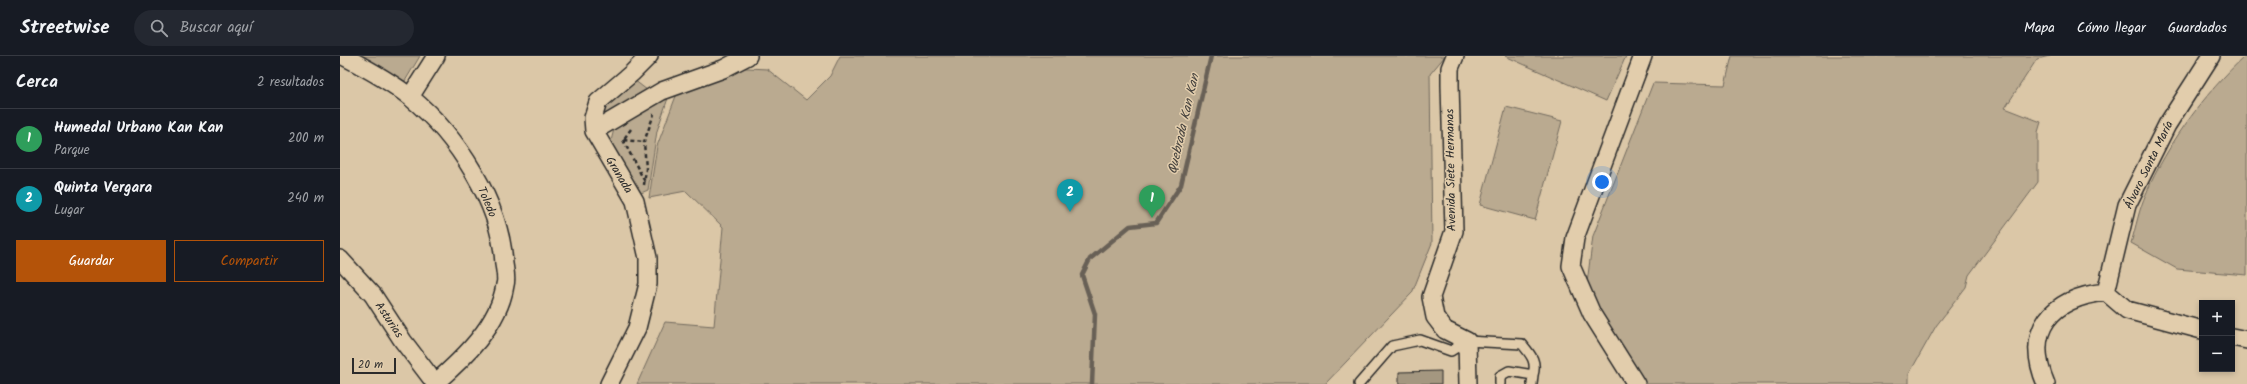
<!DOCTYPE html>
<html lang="es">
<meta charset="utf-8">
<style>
:root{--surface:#171b24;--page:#242831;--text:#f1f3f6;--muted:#9ea1a6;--line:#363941;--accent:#b45309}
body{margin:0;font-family:Kalam,sans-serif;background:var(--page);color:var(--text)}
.controls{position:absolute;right:12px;bottom:12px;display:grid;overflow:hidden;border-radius:0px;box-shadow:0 2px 6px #0003}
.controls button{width:36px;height:36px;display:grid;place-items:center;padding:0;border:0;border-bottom:1px solid var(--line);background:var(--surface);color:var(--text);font:20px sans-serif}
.scale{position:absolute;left:12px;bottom:10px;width:44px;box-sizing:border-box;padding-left:4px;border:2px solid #2b2b2b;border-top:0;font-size:11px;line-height:14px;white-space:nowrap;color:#2b2b2b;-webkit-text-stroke:3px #e2cdac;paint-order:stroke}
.you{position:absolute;left:1262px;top:126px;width:14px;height:14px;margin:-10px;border:3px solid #fff;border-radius:50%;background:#1a73e8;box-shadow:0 0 0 6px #1a73e833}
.badge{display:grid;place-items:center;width:26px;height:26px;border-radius:50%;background:var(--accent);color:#fff;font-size:13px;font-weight:700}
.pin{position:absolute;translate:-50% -33px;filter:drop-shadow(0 1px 2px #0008)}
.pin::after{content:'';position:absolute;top:21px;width:14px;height:12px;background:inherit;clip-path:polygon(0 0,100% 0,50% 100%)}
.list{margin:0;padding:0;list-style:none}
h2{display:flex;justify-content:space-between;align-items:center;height:52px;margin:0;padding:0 16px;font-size:17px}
h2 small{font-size:13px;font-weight:400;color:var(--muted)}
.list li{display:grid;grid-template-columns:26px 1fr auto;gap:12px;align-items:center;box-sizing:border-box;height:60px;padding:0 16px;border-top:1px solid var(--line)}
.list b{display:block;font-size:15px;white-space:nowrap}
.list p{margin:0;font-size:13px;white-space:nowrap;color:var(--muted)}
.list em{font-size:13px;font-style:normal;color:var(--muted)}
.actions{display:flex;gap:8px;padding:12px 16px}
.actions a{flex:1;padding:9px 0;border:1px solid var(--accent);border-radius:0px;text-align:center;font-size:14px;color:var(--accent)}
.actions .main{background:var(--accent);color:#fff}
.icon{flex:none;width:22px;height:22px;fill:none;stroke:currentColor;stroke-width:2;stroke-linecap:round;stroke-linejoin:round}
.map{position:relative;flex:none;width:1907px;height:328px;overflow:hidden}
header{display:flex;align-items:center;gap:24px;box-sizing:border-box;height:56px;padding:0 20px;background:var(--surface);border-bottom:1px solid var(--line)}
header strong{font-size:19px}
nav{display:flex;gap:22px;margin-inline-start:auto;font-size:14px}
.search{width:280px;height:36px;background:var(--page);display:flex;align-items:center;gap:10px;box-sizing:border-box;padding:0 14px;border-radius:22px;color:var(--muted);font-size:15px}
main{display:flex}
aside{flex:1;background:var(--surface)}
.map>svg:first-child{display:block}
</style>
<header>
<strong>Streetwise</strong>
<div class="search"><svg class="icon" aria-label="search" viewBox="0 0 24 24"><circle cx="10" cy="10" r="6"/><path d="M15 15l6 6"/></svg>Buscar aquí</div>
<nav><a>Mapa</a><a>Cómo llegar</a><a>Guardados</a></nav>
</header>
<main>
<aside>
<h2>Cerca<small>2 resultados</small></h2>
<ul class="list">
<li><span class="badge" style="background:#2e9e5b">1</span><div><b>Humedal Urbano Kan Kan</b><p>Parque</p></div><em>200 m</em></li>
<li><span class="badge" style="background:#0f9aa8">2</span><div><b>Quinta Vergara</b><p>Lugar</p></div><em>240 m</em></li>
</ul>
<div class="actions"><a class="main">Guardar</a><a>Compartir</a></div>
</aside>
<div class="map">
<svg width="1907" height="328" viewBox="0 0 1907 328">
<rect width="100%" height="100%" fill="#dbc7a7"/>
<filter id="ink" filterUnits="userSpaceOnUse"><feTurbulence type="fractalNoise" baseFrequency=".025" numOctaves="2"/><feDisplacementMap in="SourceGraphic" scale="8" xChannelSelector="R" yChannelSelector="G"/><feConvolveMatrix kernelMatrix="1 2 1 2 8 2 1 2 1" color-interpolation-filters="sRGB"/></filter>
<g filter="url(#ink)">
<path fill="#baaa90" stroke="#726a5e" d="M 15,0 L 80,0 L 65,25 Z
M 500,0 L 1105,0 L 1090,18 L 1092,187 L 1072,237 L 985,328 L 297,328 L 325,266 L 374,270 L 383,171 L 346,135 L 309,142 L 317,90 L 336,40 L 388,11 L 427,13 L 466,44 L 490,20 Z
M 1165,0 L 1286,0 L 1266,45 Z
M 1392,0 L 1710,0 L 1697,3 L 1665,52 L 1701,66 L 1698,76 L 1698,126 L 1629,219 L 1626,231 L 1596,270 L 1569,318 L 1569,328 L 1301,328 L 1246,235 L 1253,180 L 1313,27 L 1385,29 Z
M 1905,0 L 1907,0 L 1907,219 L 1837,213 L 1791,187 C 1796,171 1799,153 1806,138 C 1827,88 1865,37 1905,0 Z
M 294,24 L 307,34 L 266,59 L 260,57 L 261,52 Z
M 330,36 L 317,75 L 308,134 L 301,137 L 270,89 L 274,73 Z
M 1166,51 L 1222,65 L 1195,164 L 1140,149 Z"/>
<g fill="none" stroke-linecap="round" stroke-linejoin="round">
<path stroke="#686056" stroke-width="4.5" d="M 752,328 L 755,258 L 742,219 L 750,203 L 790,170 L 816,167 L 841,129 L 871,0"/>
</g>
<path fill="#a49780" stroke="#2b2b2b" d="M 1101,315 L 1101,328 L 1059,328 L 1059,316 Z"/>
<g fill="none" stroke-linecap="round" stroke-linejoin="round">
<g stroke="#2b2b2b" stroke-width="12">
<path id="service" d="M 1019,328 L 1052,290 L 1080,284 L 1111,295 L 1127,285 L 1182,288 C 1191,299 1197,305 1193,319
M 1160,328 L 1160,320 L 1169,315 L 1193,319 L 1192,328"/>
</g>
<g stroke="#2b2b2b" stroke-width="20">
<path id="minor" d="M 3,0 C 26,12 50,25 70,41 C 117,79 161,148 164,208 C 165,215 167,223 165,229 C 159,269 123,303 94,328
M 1115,0 L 1110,12 L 1110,29 L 1114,175 L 1091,241 L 1095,261 L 1105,274 L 1127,285 L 1128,328
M 70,41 L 96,0
M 254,75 L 253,62 L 258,46 L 292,17 L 309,0
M 0,203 L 33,239 L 63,285 L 95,327
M 1766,236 L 1787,149 L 1827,69 L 1871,0
M 1766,236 L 1787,254 L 1862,274
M 1892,281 L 1907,284
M 269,328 L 297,272 L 308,228 L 308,202 L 295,145 L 254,75 L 322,35 L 383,13 L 408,0
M 1296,328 L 1252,258 L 1231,210 L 1235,182 L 1303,0
M 1706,328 C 1683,274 1711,242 1766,236"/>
</g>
<path stroke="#2b2b2b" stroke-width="2.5" stroke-dasharray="4 3" stroke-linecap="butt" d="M 291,73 L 283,84 L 304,86
M 283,84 L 305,126
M 304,129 L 306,113 L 304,86 L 314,58"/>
<use href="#service" stroke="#e2cdac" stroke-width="9"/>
<use href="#minor" stroke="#e2cdac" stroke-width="17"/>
</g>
</g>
<g text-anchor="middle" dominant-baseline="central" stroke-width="3" stroke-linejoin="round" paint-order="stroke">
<g font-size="12" fill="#2b2b2b" stroke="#e2cdac">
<text transform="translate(1809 109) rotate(-64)">Álvaro Santa María</text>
<text transform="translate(1111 114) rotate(-91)">Avenida Siete Hermanas</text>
<text transform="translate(279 119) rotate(59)">Granada</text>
<text transform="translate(147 146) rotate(67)">Toledo</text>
<text transform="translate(49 264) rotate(56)">Asturias</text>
</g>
<g font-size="13" font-style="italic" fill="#44413d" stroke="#e2cdac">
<text transform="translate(844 68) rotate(-77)">Quebrada Kan Kan</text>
</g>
</g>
</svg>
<div class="controls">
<button>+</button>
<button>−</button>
</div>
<div class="scale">20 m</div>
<div class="you"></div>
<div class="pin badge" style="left:812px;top:162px;background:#2e9e5b">1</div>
<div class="pin badge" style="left:730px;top:156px;background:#0f9aa8">2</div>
</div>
</main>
